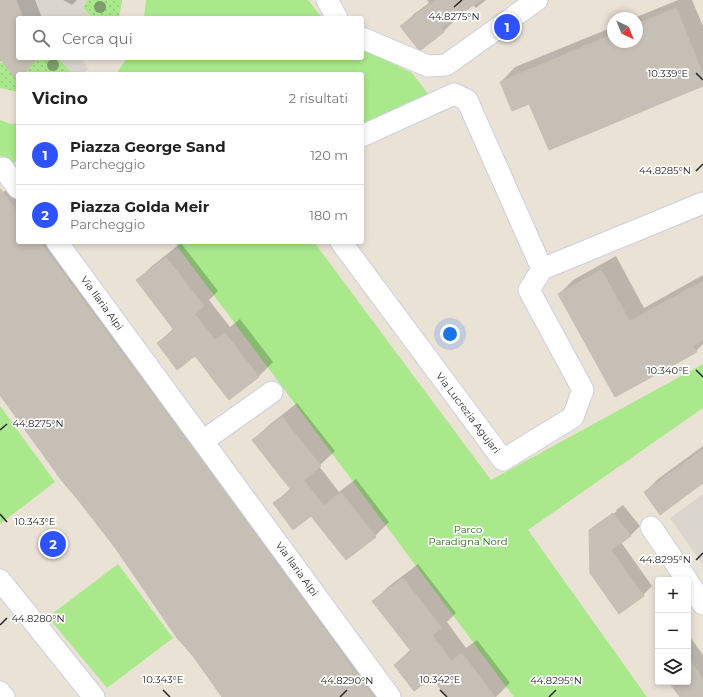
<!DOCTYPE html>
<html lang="it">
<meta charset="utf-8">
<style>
:root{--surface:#fff;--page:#f6f6f6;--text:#222;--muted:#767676;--line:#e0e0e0;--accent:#2f52ff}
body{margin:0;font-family:Montserrat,sans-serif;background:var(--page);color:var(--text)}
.controls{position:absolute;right:12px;bottom:12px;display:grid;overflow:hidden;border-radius:4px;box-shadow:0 2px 6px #0003}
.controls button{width:36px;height:36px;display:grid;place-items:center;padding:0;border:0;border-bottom:1px solid var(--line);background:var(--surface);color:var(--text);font:20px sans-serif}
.compass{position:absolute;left:607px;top:12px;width:36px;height:36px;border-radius:50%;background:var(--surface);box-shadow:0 2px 6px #0003;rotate:137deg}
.you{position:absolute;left:450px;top:334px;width:14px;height:14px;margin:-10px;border:3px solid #fff;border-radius:50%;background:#1a73e8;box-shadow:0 0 0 6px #1a73e833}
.badge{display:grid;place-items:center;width:26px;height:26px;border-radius:50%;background:var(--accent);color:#fff;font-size:13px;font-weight:700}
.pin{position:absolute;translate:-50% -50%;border:2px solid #fff;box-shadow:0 1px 4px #0006}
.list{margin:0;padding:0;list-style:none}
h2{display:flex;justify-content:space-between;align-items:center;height:52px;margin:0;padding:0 16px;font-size:17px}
h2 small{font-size:13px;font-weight:400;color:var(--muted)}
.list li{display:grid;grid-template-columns:26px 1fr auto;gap:12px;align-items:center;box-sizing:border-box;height:60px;padding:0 16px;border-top:1px solid var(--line)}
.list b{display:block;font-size:15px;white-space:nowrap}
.list p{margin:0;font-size:13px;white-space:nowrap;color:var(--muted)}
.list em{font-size:13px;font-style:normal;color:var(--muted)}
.icon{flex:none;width:22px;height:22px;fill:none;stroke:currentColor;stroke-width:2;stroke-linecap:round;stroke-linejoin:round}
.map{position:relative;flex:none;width:703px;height:697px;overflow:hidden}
.search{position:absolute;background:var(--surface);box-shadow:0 2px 6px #0003;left:16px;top:16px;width:348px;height:44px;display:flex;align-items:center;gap:10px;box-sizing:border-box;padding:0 14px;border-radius:4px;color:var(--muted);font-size:15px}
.panel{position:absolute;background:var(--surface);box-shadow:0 2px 6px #0003;left:16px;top:72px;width:348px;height:172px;border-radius:4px}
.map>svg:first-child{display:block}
</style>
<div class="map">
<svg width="703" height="697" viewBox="0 0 703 697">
<defs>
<pattern id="grass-dots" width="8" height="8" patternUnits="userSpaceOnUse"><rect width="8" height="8" fill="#aae88c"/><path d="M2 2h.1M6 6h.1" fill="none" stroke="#92c779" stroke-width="1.8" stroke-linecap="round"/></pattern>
</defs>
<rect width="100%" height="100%" fill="#ebe2d6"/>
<path fill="url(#grass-dots)" d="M 87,0 L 122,0 L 119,18 L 93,18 L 83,8 Z
M 38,58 L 58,58 L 73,74 L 23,74 Z
M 4,61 L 18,76 L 18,92 L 0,88 L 0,63 Z"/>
<path fill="#aae88c" d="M 146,0 L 308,0 L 322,18 L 144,18 Z
M 362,48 L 412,73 L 429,95 L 362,129 L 362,74 L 116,74 L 127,58 L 362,58 Z
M 0,120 L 11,124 L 18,123 L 18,160 L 9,166 L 0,155 Z
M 174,242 L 314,242 L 491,480 L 703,364 L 703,408 L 528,530 L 647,697 L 514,697 Z
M 0,406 L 55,482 L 0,524 Z
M 118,564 L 173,638 L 107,688 L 48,617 Z"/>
<path fill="#dad5cd" d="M 16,0 L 87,0 L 83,8 L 93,18 L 23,18 Z
M 58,58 L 81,58 L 89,69 L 81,74 L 73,74 Z
M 703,494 L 703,565 L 670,518 Z"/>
<path fill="#0003" d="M 0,0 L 35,0 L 42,18 L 18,18 L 18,58 L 37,58 L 21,74 L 18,75 L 3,60 L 0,62 Z
M 63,0 L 77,0 L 72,5 Z
M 427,0 L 486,0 L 476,8 L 473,5 L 455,17 L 456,19 L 444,31 L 421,49 L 402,26 L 414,14 L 429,3 Z
M 678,0 L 692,0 L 703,26 L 703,85 L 530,102 L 501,82 L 515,67 L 613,27 L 613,42 L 637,42 L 637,18 L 634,18 Z
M 18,182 L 18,242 L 64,242 L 398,697 L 223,697 L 117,549 L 0,393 L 0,194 Z
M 181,243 L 218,291 L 209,300 L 230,327 L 240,319 L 273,362 L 259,376 L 229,399 L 195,355 L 158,343 L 174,328 L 137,280 L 152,266 Z
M 616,256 L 644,308 L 703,275 L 703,344 L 696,351 L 559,294 L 573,280 Z
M 297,403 L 335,451 L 319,466 L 339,492 L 356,479 L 389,522 L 375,536 L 274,503 L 291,488 L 253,440 L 268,426 Z
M 703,446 L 703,482 L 645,492 L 658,479 Z
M 623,505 L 640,526 L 631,535 L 621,542 L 652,586 L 643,595 L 590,531 L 598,523 L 598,525 L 617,511 L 616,510 L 599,522 Z
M 418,564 L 456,613 L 447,622 L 466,648 L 477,640 L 510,683 L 496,697 L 448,697 L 432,676 L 395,665 L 411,649 L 374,601 L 388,587 Z
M 688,634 L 703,655 L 703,697 L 681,697 L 670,682 L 688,682 Z"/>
<path fill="#c6bfb6" stroke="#c6beb0" d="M 0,0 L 16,0 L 23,18 L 18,18 L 18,58 L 38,58 L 23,74 L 18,74 L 18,83 L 0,58 Z
M 436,0 L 481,0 L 441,28 L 444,32 L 421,50 L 418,49 L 400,26 Z
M 676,8 L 703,74 L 703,86 L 549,150 L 529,104 L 512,111 L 500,82 L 613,34 L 613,42 L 637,42 L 637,24 Z
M 0,188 L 18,213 L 18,242 L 40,242 L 219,483 L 374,697 L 222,697 L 193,656 L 177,638 L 116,549 L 79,501 L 62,481 L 0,395 Z
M 166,257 L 204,306 L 195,314 L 215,340 L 225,333 L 259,377 L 229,400 L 195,356 L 177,370 L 157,343 L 174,330 L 136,280 Z
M 601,270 L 630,321 L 703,281 L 703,340 L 693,346 L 697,352 L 615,397 L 558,294 Z
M 282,417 L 321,466 L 304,480 L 324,506 L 341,492 L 376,537 L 346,560 L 311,516 L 293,530 L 273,503 L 291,490 L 252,440 Z
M 703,449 L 703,483 L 660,515 L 644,492 Z
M 613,513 L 631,536 L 611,550 L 644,596 L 619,614 L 590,573 L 589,530 Z
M 403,578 L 442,628 L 432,635 L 451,661 L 462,653 L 495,697 L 447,697 L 432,678 L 414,691 L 394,665 L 411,651 L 372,601 Z
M 688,658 L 703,679 L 703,697 L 680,697 L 669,682 L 688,682 Z"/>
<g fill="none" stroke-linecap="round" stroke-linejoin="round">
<g stroke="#cbcfe2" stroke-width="23">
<path id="minor" d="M 327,0 L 337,18
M 362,38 L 428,66 L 446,65 L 537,0
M 362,136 L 454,94 L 467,100 L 542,269
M 3,168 L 18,188
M 57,242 L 390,697
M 341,242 L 503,460 L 573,417 L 583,390 L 529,290 L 542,269 L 703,203
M 203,441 L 272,392
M 651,527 L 687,580
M 0,580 L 94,697
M 688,582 L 703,604
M 0,692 L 4,697"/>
</g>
<use href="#minor" stroke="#fff" stroke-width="21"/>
</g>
<g fill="#7d9e6a">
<circle cx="100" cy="7" r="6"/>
<circle cx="53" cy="65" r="6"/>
</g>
<path fill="none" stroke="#262626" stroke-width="1.5" d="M 454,7 L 462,0M 696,73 L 703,80M 696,171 L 703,164M 696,370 L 703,377M 0,430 L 7,424M 0,514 L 7,522M 696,560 L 703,553M 0,625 L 7,618M 163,690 L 170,697M 440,690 L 447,697M 340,697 L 347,690M 549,697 L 556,690"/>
<g text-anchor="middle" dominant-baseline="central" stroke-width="3.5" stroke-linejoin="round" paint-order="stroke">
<g font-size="10" fill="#262626" stroke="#fff">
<text transform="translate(102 303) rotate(54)">Via Ilaria Alpi</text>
<text transform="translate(468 413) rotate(53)">Via Lucrezia Agujari</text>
<text transform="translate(297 569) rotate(54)">Via Ilaria Alpi</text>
</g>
<g font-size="10" fill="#236712" stroke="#fff">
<text x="468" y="529">Parco<tspan x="468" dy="12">Paradigna Nord</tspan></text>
</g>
</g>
<g font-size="10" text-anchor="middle" fill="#262626" stroke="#fff" stroke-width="3.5" stroke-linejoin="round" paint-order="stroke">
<text x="454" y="20">44.8275°N</text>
<text x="668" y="77">10.339°E</text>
<text x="665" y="174">44.8285°N</text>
<text x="668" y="374">10.340°E</text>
<text x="38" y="427">44.8275°N</text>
<text x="35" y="525">10.343°E</text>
<text x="665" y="563">44.8295°N</text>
<text x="38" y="622">44.8280°N</text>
<text x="163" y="683">10.343°E</text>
<text x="440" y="683">10.342°E</text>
<text x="347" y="684">44.8290°N</text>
<text x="556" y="684">44.8295°N</text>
</g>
</svg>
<div class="controls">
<button>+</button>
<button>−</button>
<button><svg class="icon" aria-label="layers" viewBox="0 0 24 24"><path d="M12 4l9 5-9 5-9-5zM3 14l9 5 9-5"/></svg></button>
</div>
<svg class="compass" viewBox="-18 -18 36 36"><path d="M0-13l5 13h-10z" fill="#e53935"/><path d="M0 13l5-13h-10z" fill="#767676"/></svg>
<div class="you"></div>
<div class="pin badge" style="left:507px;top:27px">1</div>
<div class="pin badge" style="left:53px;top:544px">2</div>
<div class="search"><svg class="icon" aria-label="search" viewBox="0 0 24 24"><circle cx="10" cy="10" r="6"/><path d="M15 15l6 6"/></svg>Cerca qui</div>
<section class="panel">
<h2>Vicino<small>2 risultati</small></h2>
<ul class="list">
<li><span class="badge">1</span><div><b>Piazza George Sand</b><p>Parcheggio</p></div><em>120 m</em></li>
<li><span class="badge">2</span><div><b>Piazza Golda Meir</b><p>Parcheggio</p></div><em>180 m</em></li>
</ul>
</section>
</div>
